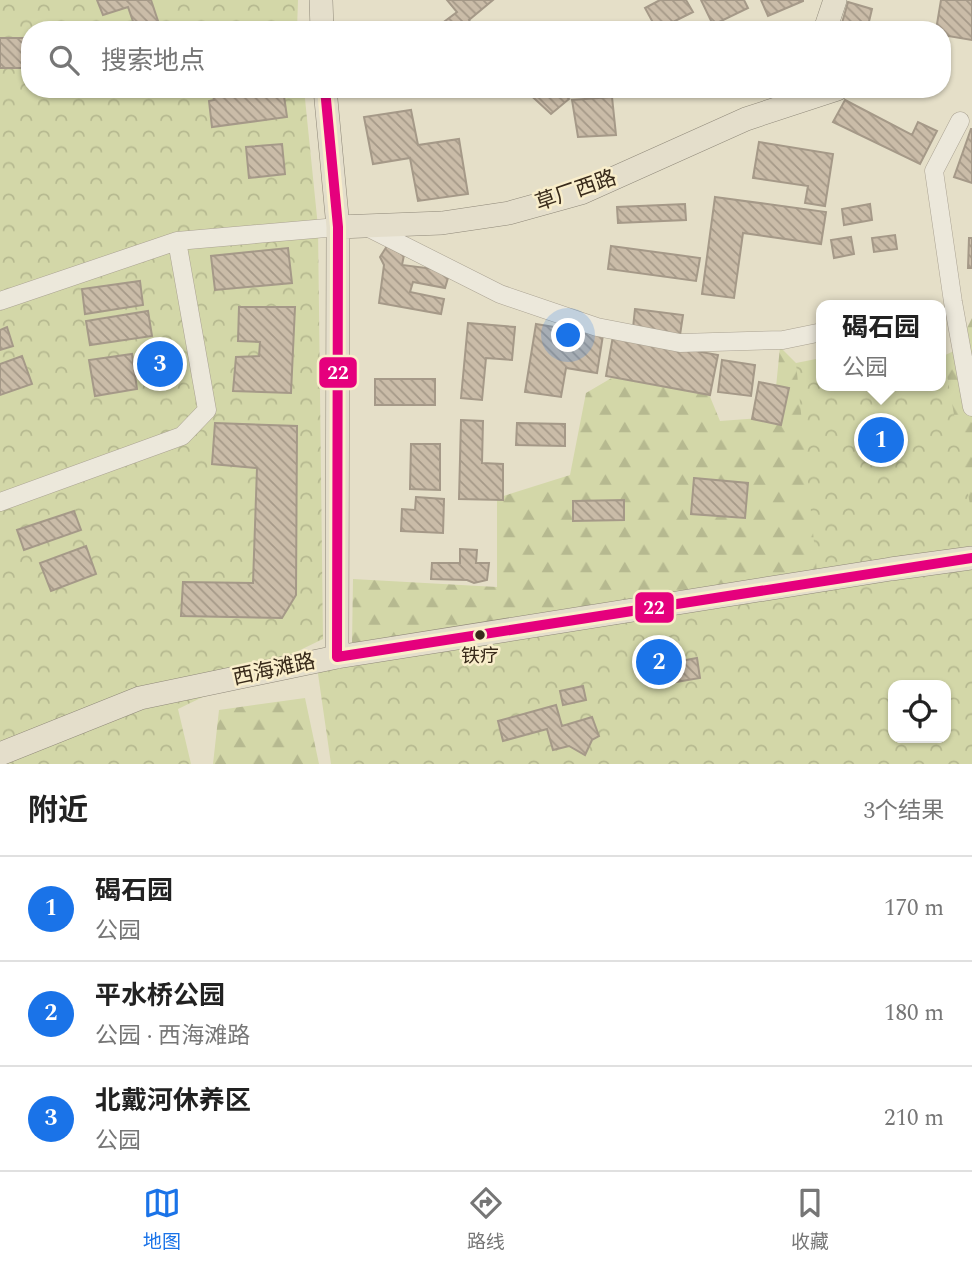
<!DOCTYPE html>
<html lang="zh">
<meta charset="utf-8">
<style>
:root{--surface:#fff;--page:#f6f6f6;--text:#222;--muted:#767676;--line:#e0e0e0;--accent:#1a73e8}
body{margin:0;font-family:Spectral,"Noto Sans SC",serif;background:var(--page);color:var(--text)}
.controls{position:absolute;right:21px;bottom:21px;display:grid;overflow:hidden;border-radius:14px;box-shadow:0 2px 5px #0004}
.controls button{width:63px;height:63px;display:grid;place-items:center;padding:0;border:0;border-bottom:2px solid var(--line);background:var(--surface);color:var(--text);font:35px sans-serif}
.you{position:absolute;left:569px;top:336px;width:24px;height:24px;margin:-18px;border:5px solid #fff;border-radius:50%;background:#1a73e8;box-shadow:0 0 0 10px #1a73e833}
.badge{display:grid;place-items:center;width:46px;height:46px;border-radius:50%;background:var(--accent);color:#fff;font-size:23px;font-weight:700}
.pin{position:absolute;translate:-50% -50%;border:4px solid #fff;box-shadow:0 2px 7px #0006}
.popup{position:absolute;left:816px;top:300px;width:130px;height:91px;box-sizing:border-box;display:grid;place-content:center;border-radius:14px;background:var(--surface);filter:drop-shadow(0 2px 5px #0005);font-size:23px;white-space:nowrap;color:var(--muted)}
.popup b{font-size:26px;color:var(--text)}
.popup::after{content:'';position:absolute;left:50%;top:100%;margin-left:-14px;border:14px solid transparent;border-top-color:var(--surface)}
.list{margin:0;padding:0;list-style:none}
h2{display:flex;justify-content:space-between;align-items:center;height:91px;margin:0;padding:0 28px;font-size:30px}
h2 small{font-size:23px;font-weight:400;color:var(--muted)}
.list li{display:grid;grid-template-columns:46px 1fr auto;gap:21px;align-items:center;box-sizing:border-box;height:105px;padding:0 28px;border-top:2px solid var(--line)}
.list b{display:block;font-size:26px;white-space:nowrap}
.list p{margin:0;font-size:23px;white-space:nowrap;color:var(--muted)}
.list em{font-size:23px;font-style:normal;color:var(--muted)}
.icon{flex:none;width:38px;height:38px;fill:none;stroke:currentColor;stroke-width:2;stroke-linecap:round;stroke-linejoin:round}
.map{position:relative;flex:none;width:972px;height:764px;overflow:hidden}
.search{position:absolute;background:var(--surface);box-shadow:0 2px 5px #0004;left:21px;right:21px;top:21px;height:77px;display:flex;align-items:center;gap:18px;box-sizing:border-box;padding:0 24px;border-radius:28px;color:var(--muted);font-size:26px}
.sheet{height:406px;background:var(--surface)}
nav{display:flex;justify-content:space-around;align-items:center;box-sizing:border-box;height:98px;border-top:2px solid var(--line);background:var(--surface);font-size:19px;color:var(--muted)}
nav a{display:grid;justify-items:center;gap:4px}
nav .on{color:var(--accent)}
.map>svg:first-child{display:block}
</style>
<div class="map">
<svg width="972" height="764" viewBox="0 0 972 764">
<defs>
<pattern id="forest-firs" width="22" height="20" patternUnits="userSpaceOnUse" patternTransform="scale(1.75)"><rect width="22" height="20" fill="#d3d7a8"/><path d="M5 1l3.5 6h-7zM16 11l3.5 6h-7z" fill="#b6b990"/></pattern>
<pattern id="park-crowns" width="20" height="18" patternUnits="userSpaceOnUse" patternTransform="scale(1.75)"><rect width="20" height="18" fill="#d3d7a8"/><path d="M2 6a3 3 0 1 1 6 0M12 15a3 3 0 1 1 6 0" fill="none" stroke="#b6b990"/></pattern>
<pattern id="building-back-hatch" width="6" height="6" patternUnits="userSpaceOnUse" patternTransform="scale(1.75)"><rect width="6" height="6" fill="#cabca8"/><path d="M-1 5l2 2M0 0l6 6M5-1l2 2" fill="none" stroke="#a59988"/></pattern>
</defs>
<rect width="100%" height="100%" fill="#e5dfc8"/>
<path fill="url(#forest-firs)" d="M 972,318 L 972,547 L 352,644 L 353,579 L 497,587 L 497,498 L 570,475 L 586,393 L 620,373 L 706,387 L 720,421 L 773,417 L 780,347 L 819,386 L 940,386 L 941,357 L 956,350 Z
M 305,698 L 319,764 L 213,764 L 219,710 Z"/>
<path fill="url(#park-crowns)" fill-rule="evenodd" d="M 0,0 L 298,0 L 297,30 L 30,30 L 30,89 L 304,89 L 318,227 L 323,639 L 178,709 L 191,764 L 0,764 Z
M 941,341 L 972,516 L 972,547 L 817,572 L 796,363 L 821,358 L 822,386 L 940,386 Z
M 972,561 L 972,764 L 331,764 L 317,667 ZM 893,685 L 946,685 L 946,738 L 893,738 Z"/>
<path fill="url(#building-back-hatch)" stroke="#a59988" stroke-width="2" d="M 97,0 L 151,0 L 159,24 L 136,30 L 128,7 L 103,15 Z
M 447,0 L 493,0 L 469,20 L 476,30 L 444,30 L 441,24 L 457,12 Z
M 660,0 L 686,0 L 693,12 L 657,30 L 645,8 Z
M 701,0 L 744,0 L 748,8 L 713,25 Z
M 761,0 L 803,0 L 803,1 L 768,16 Z
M 941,0 L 972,0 L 972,40 L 942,35 L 942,30 L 936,30 Z
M 848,2 L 872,9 L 867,30 L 840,30 Z
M 0,38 L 30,38 L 30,68 L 0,68 Z
M 212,89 L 283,89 L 287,117 L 212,127 L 209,101 L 214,100 Z
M 524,89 L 559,89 L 569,99 L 551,114 Z
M 612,97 L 616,135 L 578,137 L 572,100 Z
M 845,100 L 912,135 L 918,122 L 937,131 L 920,164 L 833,122 Z
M 411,110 L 418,145 L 459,139 L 468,194 L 418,201 L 410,158 L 373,164 L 364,117 Z
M 971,129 L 972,129 L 972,183 L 954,177 Z
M 759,142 L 833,154 L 825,206 L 805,203 L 808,186 L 753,178 Z
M 282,144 L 285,174 L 249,178 L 246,147 Z
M 715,197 L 826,212 L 821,244 L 743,233 L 734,298 L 702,294 Z
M 685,204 L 686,220 L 618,223 L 617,207 Z
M 870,204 L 872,220 L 844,225 L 842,209 Z
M 895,235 L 897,249 L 874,252 L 872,238 Z
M 851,237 L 854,254 L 834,258 L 831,240 Z
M 969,238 L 972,238 L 972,268 L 968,268 Z
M 387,246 L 404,255 L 402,265 L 450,271 L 445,288 L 413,282 L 410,292 L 444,299 L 441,314 L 379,303 L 384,265 L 380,257 Z
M 611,246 L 700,258 L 696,281 L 608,269 Z
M 288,248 L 292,283 L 215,290 L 211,256 Z
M 140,281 L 143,305 L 85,314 L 82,289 Z
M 239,307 L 295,307 L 291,393 L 233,391 L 236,357 L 259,356 L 260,342 L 238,341 Z
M 635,309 L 683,315 L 680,335 L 633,328 Z
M 148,311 L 152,336 L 90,345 L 86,321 Z
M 468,323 L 515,327 L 512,360 L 486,358 L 482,400 L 461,398 Z
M 536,324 L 603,335 L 597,373 L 566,368 L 561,397 L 525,392 Z
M 7,327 L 13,346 L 0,350 L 0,330 Z
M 613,336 L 718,355 L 710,395 L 606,376 Z
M 132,354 L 137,389 L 95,396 L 89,360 Z
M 22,356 L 32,384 L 0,395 L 0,364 Z
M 722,360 L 755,365 L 751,396 L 718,392 Z
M 375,379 L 435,379 L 435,405 L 375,405 Z
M 759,382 L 789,388 L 781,425 L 752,419 Z
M 461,420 L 483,421 L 482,463 L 503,464 L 503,500 L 459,499 Z
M 215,423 L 297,426 L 296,595 L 282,618 L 181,616 L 183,582 L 253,583 L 257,468 L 212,464 Z
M 517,423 L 565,424 L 565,446 L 516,445 Z
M 411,444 L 440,444 L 440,490 L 410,489 Z
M 694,478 L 748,483 L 745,518 L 691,514 Z
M 416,497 L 444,499 L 443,533 L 401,531 L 402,509 L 415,510 Z
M 624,500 L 624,520 L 573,521 L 573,501 Z
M 74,511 L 81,530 L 24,550 L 17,530 Z
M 86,546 L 96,574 L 51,591 L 40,563 Z
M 460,549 L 477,550 L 476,563 L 489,563 L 487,580 L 474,583 L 467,580 L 431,579 L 432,563 L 460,563 Z
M 697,658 L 700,678 L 658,685 L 654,666 Z
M 583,686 L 586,700 L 563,705 L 560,691 Z
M 556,705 L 562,726 L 592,717 L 599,736 L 592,740 L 585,755 L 569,746 L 553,750 L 547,729 L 503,741 L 498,721 Z"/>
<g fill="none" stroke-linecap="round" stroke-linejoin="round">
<g stroke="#aaa292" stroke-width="19">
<path id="minor" d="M 960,121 L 934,171 L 953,302 L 972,407
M 365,226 L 500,294 L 597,327 L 680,343 L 783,340 L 822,332
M 0,301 L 177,241 L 338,227
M 0,502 L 182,436 L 207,410 L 177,241"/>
</g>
<g stroke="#8f8879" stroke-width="24">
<path id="major" d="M 321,0 L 322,30
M 825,30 L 835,0
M 325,89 L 338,227 L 337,657
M 338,227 L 442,223 L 509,213 L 581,193 L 746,119 L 837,89
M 0,754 L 140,698 L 337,657 L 891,569 L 972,558"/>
</g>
<use href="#minor" stroke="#ece8db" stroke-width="18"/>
<use href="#major" stroke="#e4decb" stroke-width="23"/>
<g stroke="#f9eecb" stroke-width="16">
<path id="bus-1" d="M 325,89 L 338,227 L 337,657
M 337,657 L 972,558"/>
</g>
<use href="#bus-1" stroke="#e5007d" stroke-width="10"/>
</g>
<circle fill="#382a1a" stroke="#f9eecb" stroke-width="2.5" cx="480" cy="635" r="6"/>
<g text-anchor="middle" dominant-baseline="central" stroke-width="5" stroke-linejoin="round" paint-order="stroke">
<g font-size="19" fill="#382a1a" stroke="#f9eecb">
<text x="480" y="656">铁疗</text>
</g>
<g font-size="21" fill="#382a1a" stroke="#f9eecb">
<text transform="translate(576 191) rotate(-19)">草厂西路</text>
<text transform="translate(274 670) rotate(-12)">西海滩路</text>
</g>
</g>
<g stroke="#f9eecb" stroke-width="2.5">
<rect x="318" y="356" width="40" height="33" rx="7" fill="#e5007d"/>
<rect x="634" y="591" width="41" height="33" rx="7" fill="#e5007d"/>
</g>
<g font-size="19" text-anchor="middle" font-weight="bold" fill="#fff">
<text x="338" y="379">22</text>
<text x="654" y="614">22</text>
</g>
</svg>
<div class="controls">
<button><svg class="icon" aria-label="locate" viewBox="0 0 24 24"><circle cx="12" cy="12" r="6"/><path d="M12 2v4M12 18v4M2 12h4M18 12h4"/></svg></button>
</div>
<div class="you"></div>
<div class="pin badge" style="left:881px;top:440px">1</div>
<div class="popup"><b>碣石园</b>公园</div>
<div class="pin badge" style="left:659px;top:662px">2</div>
<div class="pin badge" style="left:160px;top:364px">3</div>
<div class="search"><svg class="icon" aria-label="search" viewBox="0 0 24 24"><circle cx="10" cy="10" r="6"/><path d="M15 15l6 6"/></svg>搜索地点</div>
</div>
<section class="sheet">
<h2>附近<small>3个结果</small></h2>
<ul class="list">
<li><span class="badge">1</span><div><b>碣石园</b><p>公园</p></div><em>170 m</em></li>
<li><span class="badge">2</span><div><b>平水桥公园</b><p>公园 · 西海滩路</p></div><em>180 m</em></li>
<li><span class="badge">3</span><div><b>北戴河休养区</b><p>公园</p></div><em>210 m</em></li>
</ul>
</section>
<nav>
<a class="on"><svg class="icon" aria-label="map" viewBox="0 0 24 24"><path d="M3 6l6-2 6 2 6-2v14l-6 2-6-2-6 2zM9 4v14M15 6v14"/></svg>地图</a>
<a><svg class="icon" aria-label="directions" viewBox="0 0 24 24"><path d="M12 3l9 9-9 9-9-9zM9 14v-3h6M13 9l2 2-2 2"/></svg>路线</a>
<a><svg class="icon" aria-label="saved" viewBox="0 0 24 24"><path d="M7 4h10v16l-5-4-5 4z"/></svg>收藏</a>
</nav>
